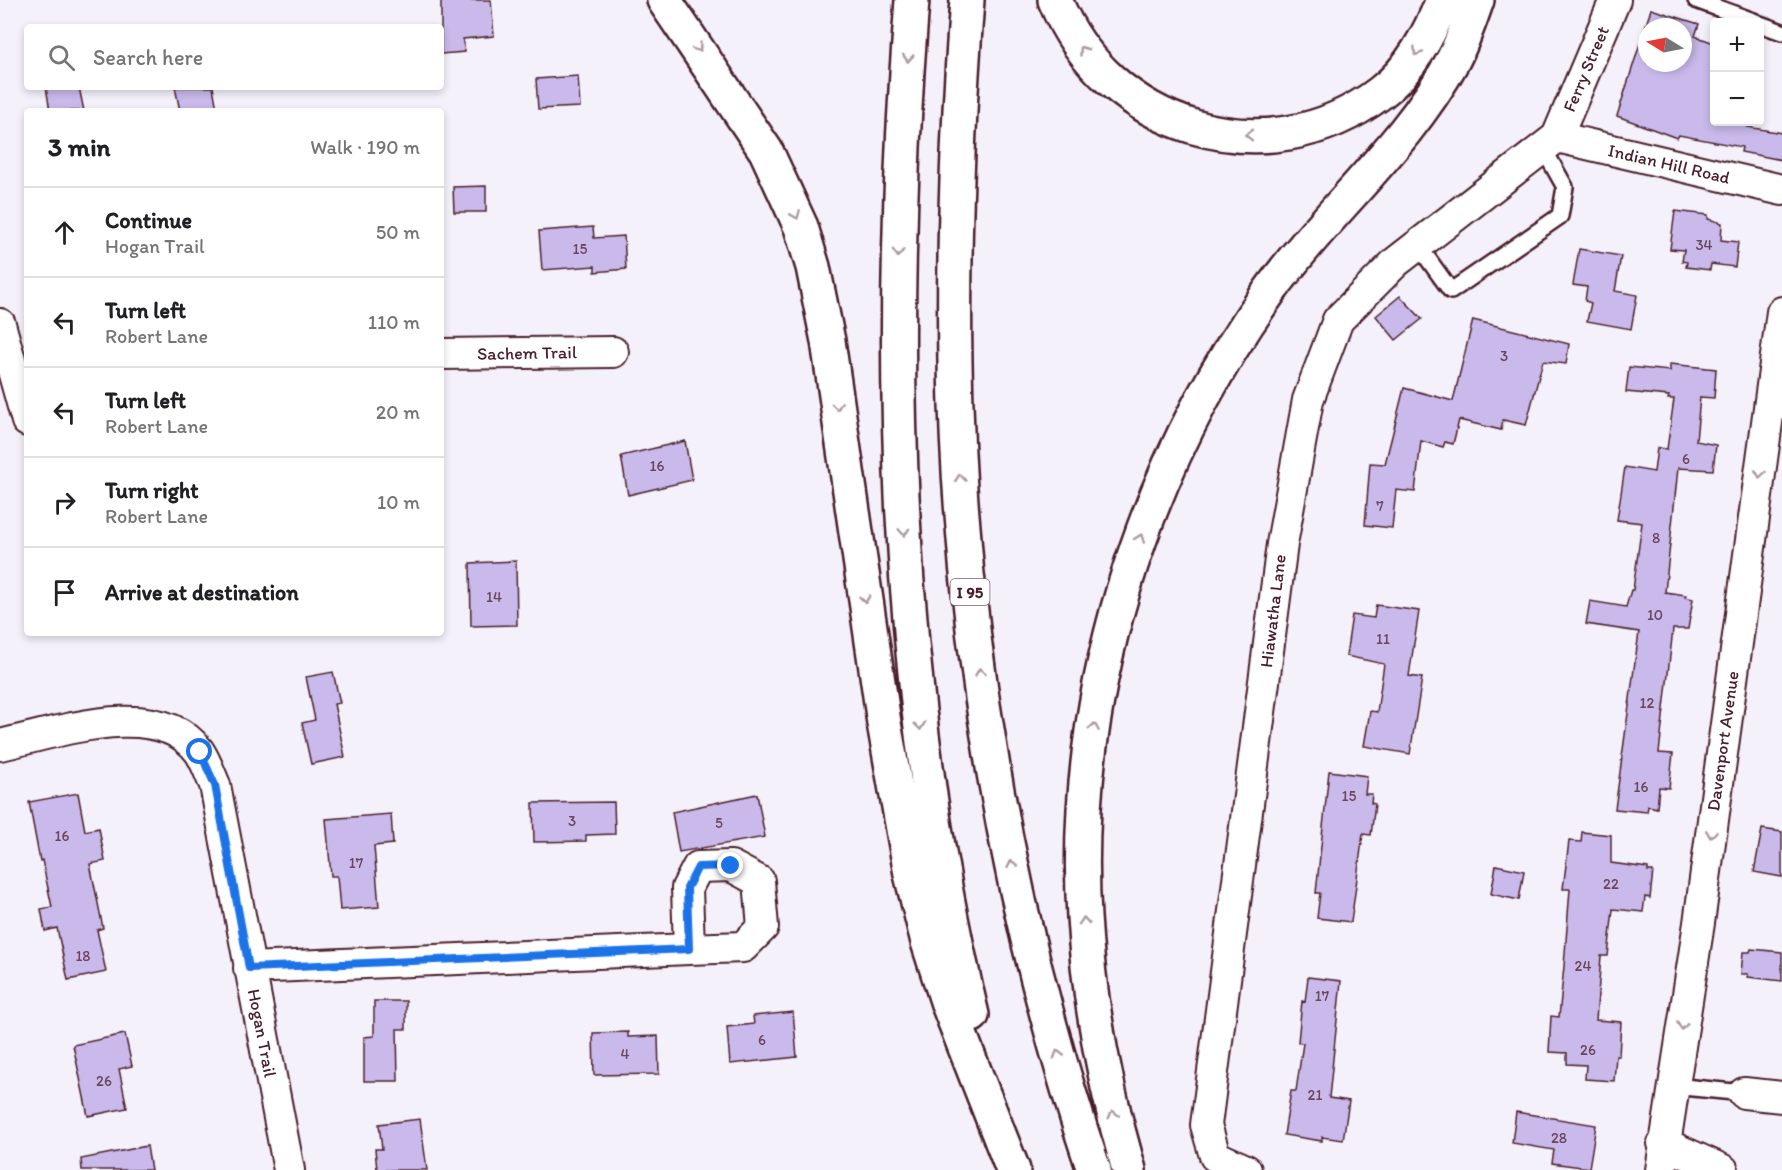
<!DOCTYPE html>
<meta charset="utf-8">
<style>
:root{--surface:#fff;--page:#f2f2f2;--text:#202124;--muted:#757577;--line:#e0e0e0}
body{margin:0;font-family:Itim,sans-serif;background:var(--page);color:var(--text)}
.controls{position:absolute;right:18px;top:18px;display:grid;overflow:hidden;border-radius:6px;box-shadow:0 3px 9px #0003}
.controls button{width:54px;height:54px;display:grid;place-items:center;padding:0;border:0;border-bottom:2px solid var(--line);background:var(--surface);color:var(--text);font:30px sans-serif}
.compass{position:absolute;left:1638px;top:18px;width:54px;height:54px;border-radius:50%;background:var(--surface);box-shadow:0 3px 9px #0003;rotate:280deg}
.stop{position:absolute;width:18px;height:18px;margin:-14px;border:4px solid #1a73e8;border-radius:50%;background:#fff}
.stop.end{background:#1a73e8;border-color:#fff;box-shadow:0 2px 6px #0008}
.list{margin:0;padding:0;list-style:none}
h2{display:flex;justify-content:space-between;align-items:center;height:78px;margin:0;padding:0 24px;font-size:26px}
h2 small{font-size:20px;font-weight:400;color:var(--muted)}
.list li{display:grid;grid-template-columns:39px 1fr auto;gap:18px;align-items:center;box-sizing:border-box;height:90px;padding:0 24px;border-top:2px solid var(--line)}
.list b{display:block;font-size:22px;white-space:nowrap}
.list p{margin:0;font-size:20px;white-space:nowrap;color:var(--muted)}
.list em{font-size:20px;font-style:normal;color:var(--muted)}
.icon{flex:none;width:33px;height:33px;fill:none;stroke:currentColor;stroke-width:2;stroke-linecap:round;stroke-linejoin:round}
.map{position:relative;flex:none;width:1782px;height:1170px;overflow:hidden}
.search{position:absolute;background:var(--surface);box-shadow:0 3px 9px #0003;left:24px;top:24px;width:420px;height:66px;display:flex;align-items:center;gap:15px;box-sizing:border-box;padding:0 21px;border-radius:6px;color:var(--muted);font-size:22px}
.panel{position:absolute;background:var(--surface);box-shadow:0 3px 9px #0003;left:24px;top:108px;width:420px;height:528px;border-radius:6px}
.map>svg:first-child{display:block}
</style>
<div class="map">
<svg width="1782" height="1170" viewBox="0 0 1782 1170">
<rect width="100%" height="100%" fill="#f4f1fb"/>
<filter id="ink" filterUnits="userSpaceOnUse"><feTurbulence type="fractalNoise" baseFrequency=".0167" numOctaves="2"/><feDisplacementMap in="SourceGraphic" scale="12" xChannelSelector="R" yChannelSelector="G"/><feConvolveMatrix kernelMatrix="1 2 1 2 8 2 1 2 1" color-interpolation-filters="sRGB"/></filter>
<g filter="url(#ink)">
<path fill="#c9baeb" stroke="#4a1f2b" stroke-width="1.5" fill-rule="evenodd" d="M 441,0 L 491,0 L 494,36 L 463,39 L 465,52 L 441,54 Z
M 1651,9 L 1699,24 L 1695,36 L 1714,43 L 1714,122 L 1748,122 L 1747,127 L 1782,133 L 1782,160 L 1741,152 L 1742,147 L 1679,135 L 1677,138 L 1617,116 ZM 1647,27 L 1683,27 L 1683,63 L 1647,63 Z
M 578,76 L 580,107 L 538,109 L 536,79 Z
M 46,87 L 79,87 L 84,111 L 50,111 Z
M 175,87 L 213,87 L 217,109 L 180,111 Z
M 486,186 L 486,212 L 454,212 L 453,187 Z
M 1675,211 L 1708,215 L 1708,219 L 1722,223 L 1721,240 L 1738,242 L 1735,267 L 1711,264 L 1710,270 L 1686,267 L 1687,262 L 1682,261 L 1684,250 L 1670,249 Z
M 593,227 L 594,238 L 624,236 L 626,269 L 595,272 L 595,266 L 542,270 L 539,231 Z
M 1579,249 L 1621,256 L 1615,291 L 1637,295 L 1631,329 L 1587,321 L 1591,303 L 1585,301 L 1587,287 L 1573,285 Z
M 1400,296 L 1422,319 L 1396,340 L 1376,316 Z
M 1473,320 L 1569,344 L 1566,364 L 1543,361 L 1526,425 L 1503,420 L 1501,430 L 1459,420 L 1453,444 L 1445,442 L 1443,447 L 1421,441 L 1415,492 L 1396,490 L 1392,528 L 1365,525 L 1370,463 L 1385,464 L 1404,388 L 1453,401 Z
M 1670,364 L 1716,369 L 1714,398 L 1700,397 L 1696,441 L 1716,445 L 1713,470 L 1678,468 L 1665,592 L 1686,595 L 1685,597 L 1693,599 L 1688,629 L 1673,629 L 1659,753 L 1673,754 L 1669,788 L 1659,787 L 1657,808 L 1648,806 L 1647,812 L 1615,809 L 1639,632 L 1586,624 L 1590,601 L 1626,607 L 1631,590 L 1633,590 L 1642,523 L 1617,520 L 1625,467 L 1654,472 L 1657,448 L 1667,449 L 1674,399 L 1668,399 L 1669,396 L 1626,392 L 1629,367 L 1670,371 Z
M 685,441 L 692,480 L 628,495 L 621,456 Z
M 516,561 L 517,625 L 471,626 L 470,563 Z
M 1376,605 L 1419,611 L 1409,676 L 1422,678 L 1410,754 L 1364,746 L 1370,711 L 1377,712 L 1384,664 L 1346,656 L 1352,615 L 1374,618 Z
M 333,672 L 340,703 L 334,704 L 345,757 L 311,764 L 302,723 L 315,720 L 306,677 Z
M 1329,771 L 1367,776 L 1365,794 L 1372,794 L 1371,803 L 1375,804 L 1371,835 L 1363,834 L 1351,922 L 1317,918 L 1320,893 L 1316,893 Z
M 78,793 L 85,831 L 99,828 L 105,861 L 90,864 L 103,928 L 97,930 L 106,972 L 68,980 L 57,928 L 45,931 L 41,909 L 52,907 L 42,860 L 40,861 L 29,802 Z
M 757,794 L 765,837 L 679,852 L 672,812 Z
M 614,802 L 615,834 L 586,835 L 586,841 L 534,842 L 533,803 Z
M 391,814 L 393,844 L 374,846 L 379,907 L 340,910 L 337,876 L 331,876 L 326,819 Z
M 1762,829 L 1782,832 L 1782,877 L 1754,872 Z
M 1582,832 L 1611,835 L 1611,863 L 1648,868 L 1648,871 L 1653,871 L 1650,898 L 1645,897 L 1643,912 L 1613,909 L 1608,956 L 1601,956 L 1596,1020 L 1621,1022 L 1619,1056 L 1616,1056 L 1614,1081 L 1585,1079 L 1586,1065 L 1567,1064 L 1567,1053 L 1549,1052 L 1551,1016 L 1559,1017 L 1564,966 L 1570,889 L 1563,889 L 1569,841 L 1581,842 Z
M 1496,865 L 1524,871 L 1519,900 L 1491,894 Z
M 1751,949 L 1782,952 L 1782,981 L 1748,977 L 1748,974 L 1741,974 L 1743,952 L 1750,952 Z
M 1308,977 L 1341,981 L 1329,1098 L 1349,1101 L 1343,1140 L 1322,1137 L 1322,1141 L 1284,1135 L 1291,1091 L 1296,1091 L 1303,1043 L 1298,1042 L 1302,1001 L 1305,1002 Z
M 374,1001 L 406,1001 L 406,1029 L 397,1029 L 398,1081 L 364,1081 L 364,1037 L 374,1036 Z
M 793,1012 L 797,1057 L 730,1064 L 727,1027 L 754,1024 L 753,1016 Z
M 628,1032 L 628,1037 L 658,1036 L 659,1074 L 594,1075 L 593,1033 Z
M 125,1034 L 132,1066 L 119,1069 L 127,1108 L 88,1116 L 73,1045 Z
M 1516,1112 L 1596,1125 L 1589,1168 L 1552,1163 L 1554,1150 L 1512,1143 Z
M 420,1119 L 427,1170 L 377,1170 L 375,1149 L 382,1149 L 379,1124 Z
M 147,1146 L 151,1170 L 82,1170 L 81,1159 Z"/>
<g fill="none" stroke-linecap="round" stroke-linejoin="round">
<g stroke="#4a1f2b" stroke-width="20">
<path id="service" d="M 1696,0 L 1756,22
M 1760,24 L 1782,32
M 1418,245 L 1451,291 L 1560,216 L 1565,187 L 1543,148
M 1673,1086 L 1744,1093"/>
</g>
<g stroke="#4a1f2b" stroke-width="34">
<path id="minor" d="M 1557,137 L 1782,190
M 0,324 L 27,421
M 441,354 L 613,352
M 0,745 C 56,733 158,696 199,751 C 206,761 210,774 215,785 L 289,1170
M 249,968 L 689,949 L 743,947 L 763,927 L 759,881 L 731,866 L 698,867 L 687,888 L 689,949
M 1744,1093 L 1782,1097
M 1663,1143 L 1723,1170
M 1246,1170 L 1215,1156 L 1206,1125 L 1282,544 L 1308,400 L 1338,320 L 1396,262 L 1557,137 L 1615,0
M 1661,1170 L 1699,923 L 1782,312"/>
</g>
<g stroke="#4a1f2b" stroke-width="38">
<path id="motorway" d="M 664,0 L 766,151 L 801,227 L 813,267 L 828,341 L 884,723 L 911,874 L 928,942 L 948,1004 L 1013,1170
M 912,0 C 886,339 893,683 972,1015
M 967,0 C 958,121 953,242 955,363 C 959,631 1008,916 1094,1170
M 1055,0 C 1107,129 1267,179 1380,93 C 1411,70 1429,35 1443,0
M 1129,1170 C 1105,1087 1089,1003 1084,917 C 1071,696 1141,471 1269,292 C 1326,212 1406,147 1453,60 C 1463,41 1470,20 1477,0"/>
</g>
<use href="#service" stroke="#fff" stroke-width="15"/>
<use href="#minor" stroke="#fff" stroke-width="30"/>
<use href="#motorway" stroke="#fff" stroke-width="33"/>
</g>
<defs><path id="oneway-chevron" d="M-2-3.5L2.5 0L-2 3.5" fill="none" stroke-width="1.6" stroke-linecap="round" stroke-linejoin="round" transform="scale(1.5)"/></defs>
<g stroke="#ae9aa0">
<use href="#oneway-chevron" transform="translate(698 48) rotate(55)"/>
<use href="#oneway-chevron" transform="translate(1083 50) rotate(-126)"/>
<use href="#oneway-chevron" transform="translate(1417 52) rotate(124)"/>
<use href="#oneway-chevron" transform="translate(908 58) rotate(94)"/>
<use href="#oneway-chevron" transform="translate(1249 135) rotate(-179)"/>
<use href="#oneway-chevron" transform="translate(796 215) rotate(68)"/>
<use href="#oneway-chevron" transform="translate(898 253) rotate(92)"/>
<use href="#oneway-chevron" transform="translate(837 406) rotate(82)"/>
<use href="#oneway-chevron" transform="translate(1760 474) rotate(98)"/>
<use href="#oneway-chevron" transform="translate(960 478) rotate(-95)"/>
<use href="#oneway-chevron" transform="translate(904 532) rotate(87)"/>
<use href="#oneway-chevron" transform="translate(1140 538) rotate(-70)"/>
<use href="#oneway-chevron" transform="translate(865 599) rotate(82)"/>
<use href="#oneway-chevron" transform="translate(980 672) rotate(-98)"/>
<use href="#oneway-chevron" transform="translate(920 726) rotate(83)"/>
<use href="#oneway-chevron" transform="translate(1094 727) rotate(-81)"/>
<use href="#oneway-chevron" transform="translate(1711 834) rotate(98)"/>
<use href="#oneway-chevron" transform="translate(1012 864) rotate(-102)"/>
<use href="#oneway-chevron" transform="translate(1084 921) rotate(-94)"/>
<use href="#oneway-chevron" transform="translate(1682 1026) rotate(99)"/>
<use href="#oneway-chevron" transform="translate(1058 1054) rotate(-106)"/>
<use href="#oneway-chevron" transform="translate(1113 1114) rotate(-104)"/>
</g>
</g>
<g fill="none" stroke-linecap="round" stroke-linejoin="round" filter="url(#ink)">
<path stroke="#1a73e8" stroke-width="8" d="M 200,752 L 215,785 L 249,968 L 689,949 L 687,888 L 698,867 L 731,866"/>
</g>
<g text-anchor="middle" dominant-baseline="central" stroke-width="4.5" stroke-linejoin="round" paint-order="stroke">
<g font-size="15" fill="#6a465b">
<text x="1704" y="245">34</text>
<text x="580" y="249">15</text>
<text x="1504" y="356">3</text>
<text x="1686" y="459">6</text>
<text x="657" y="466">16</text>
<text x="1380" y="506">7</text>
<text x="1656" y="538">8</text>
<text x="494" y="597">14</text>
<text x="1655" y="615">10</text>
<text x="1383" y="639">11</text>
<text x="1647" y="703">12</text>
<text x="1641" y="787">16</text>
<text x="1349" y="796">15</text>
<text x="572" y="821">3</text>
<text x="719" y="823">5</text>
<text x="62" y="836">16</text>
<text x="356" y="863">17</text>
<text x="1611" y="884">22</text>
<text x="83" y="956">18</text>
<text x="1583" y="966">24</text>
<text x="1322" y="996">17</text>
<text x="762" y="1040">6</text>
<text x="1588" y="1050">26</text>
<text x="625" y="1054">4</text>
<text x="104" y="1081">26</text>
<text x="1315" y="1095">21</text>
<text x="1559" y="1138">28</text>
</g>
<rect fill="#fff" stroke="#80626b" stroke-width="1.5" x="950.5" y="579" width="39" height="26" rx="4.5"/>
<g font-size="16" font-weight="bold" fill="#4a1f2b">
<text x="970" y="592">I 95</text>
</g>
<g font-size="18" fill="#4a1f2b" stroke="#fff">
<text transform="translate(1586 69) rotate(-67)">Ferry Street</text>
<text transform="translate(1669 164) rotate(13)">Indian Hill Road</text>
<text transform="translate(527 353) rotate(-1)">Sachem Trail</text>
<text transform="translate(1273 611) rotate(-83)">Hiawatha Lane</text>
<text transform="translate(1723 741) rotate(-82)">Davenport Avenue</text>
<text transform="translate(262 1033) rotate(79)">Hogan Trail</text>
</g>
</g>
</svg>
<div class="controls">
<button>+</button>
<button>−</button>
</div>
<svg class="compass" viewBox="-18 -18 36 36"><path d="M0-13l5 13h-10z" fill="#e53935"/><path d="M0 13l5-13h-10z" fill="#757577"/></svg>
<div class="stop" style="left:200px;top:752px"></div>
<div class="stop end" style="left:731px;top:866px"></div>
<div class="search"><svg class="icon" aria-label="search" viewBox="0 0 24 24"><circle cx="10" cy="10" r="6"/><path d="M15 15l6 6"/></svg>Search here</div>
<section class="panel">
<h2>3 min<small>Walk · 190 m</small></h2>
<ul class="list">
<li><svg class="icon" aria-label="ahead" viewBox="0 0 24 24"><path d="M12 20V5M6 11l6-6 6 6"/></svg><div><b>Continue</b><p>Hogan Trail</p></div><em>50 m</em></li>
<li><svg class="icon" aria-label="left" viewBox="0 0 24 24"><path d="M17 20v-9H6M10 6l-5 5 5 5"/></svg><div><b>Turn left</b><p>Robert Lane</p></div><em>110 m</em></li>
<li><svg class="icon" aria-label="left" viewBox="0 0 24 24"><path d="M17 20v-9H6M10 6l-5 5 5 5"/></svg><div><b>Turn left</b><p>Robert Lane</p></div><em>20 m</em></li>
<li><svg class="icon" aria-label="right" viewBox="0 0 24 24"><path d="M7 20v-9h11M14 6l5 5-5 5"/></svg><div><b>Turn right</b><p>Robert Lane</p></div><em>10 m</em></li>
<li><svg class="icon" aria-label="arrive" viewBox="0 0 24 24"><path d="M6 21V4h12l-3 4 3 4H6"/></svg><div><b>Arrive at destination</b></div></li>
</ul>
</section>
</div>
